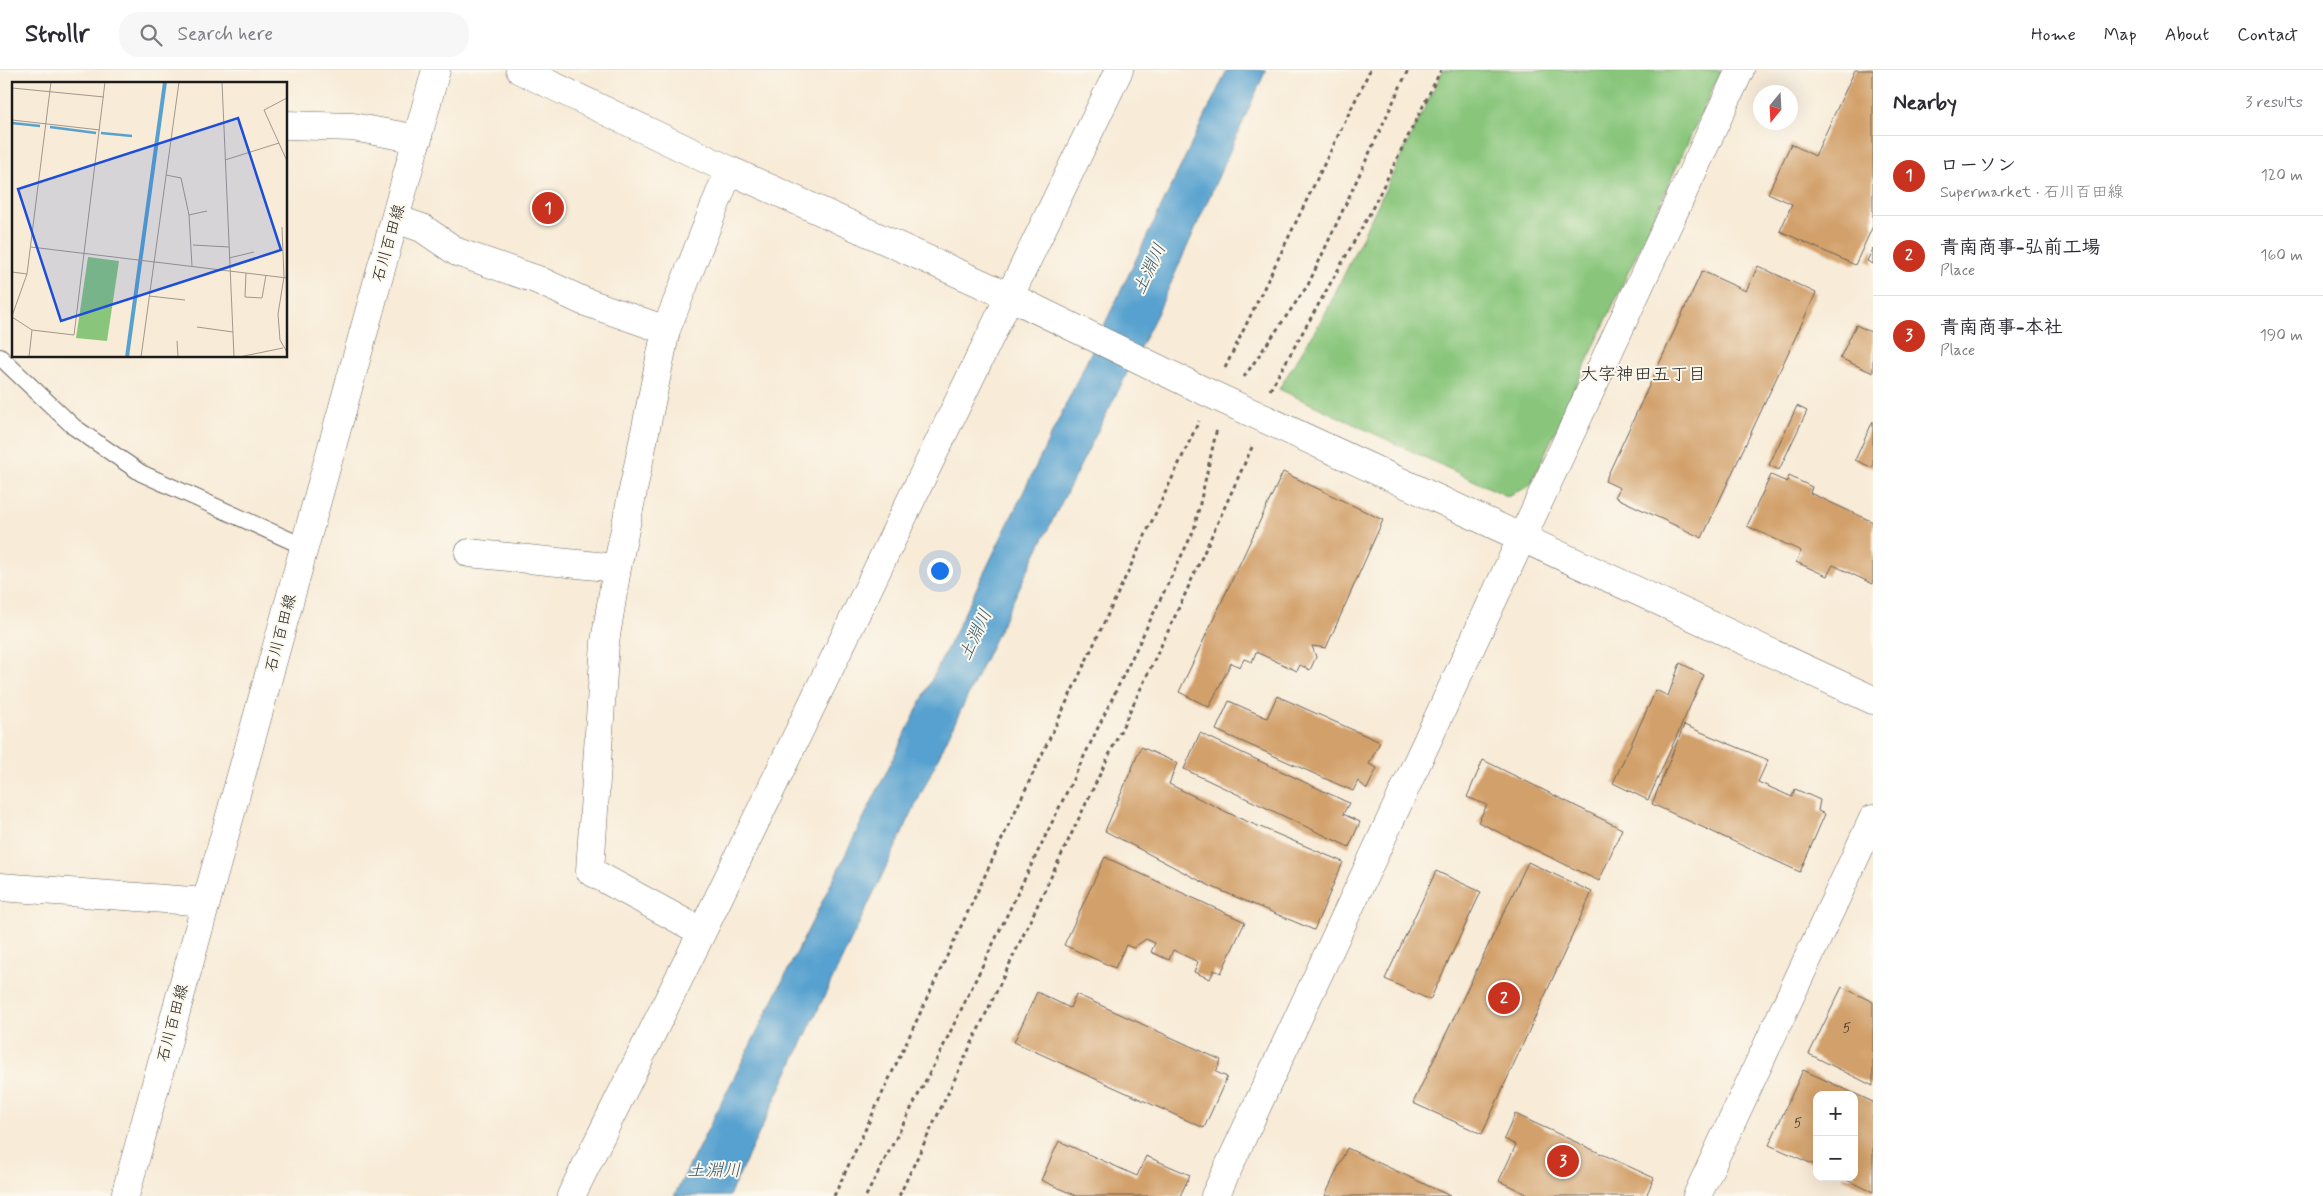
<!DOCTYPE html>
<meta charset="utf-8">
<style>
:root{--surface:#fff;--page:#f7f7f7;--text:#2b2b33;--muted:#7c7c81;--line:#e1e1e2;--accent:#c8321e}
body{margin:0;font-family:Mynerve,"Klee One",sans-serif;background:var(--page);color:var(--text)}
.controls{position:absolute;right:15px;bottom:15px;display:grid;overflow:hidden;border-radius:10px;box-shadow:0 5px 20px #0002}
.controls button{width:45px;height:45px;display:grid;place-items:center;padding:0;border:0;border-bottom:1px solid var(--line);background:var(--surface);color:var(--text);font:25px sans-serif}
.compass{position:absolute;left:1753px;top:15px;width:45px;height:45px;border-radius:50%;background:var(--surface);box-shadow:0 5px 20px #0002;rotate:198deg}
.you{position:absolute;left:939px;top:500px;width:18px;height:18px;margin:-12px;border:4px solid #fff;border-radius:50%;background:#1a73e8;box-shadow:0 0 0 8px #1a73e833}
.badge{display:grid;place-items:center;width:32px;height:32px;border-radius:50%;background:var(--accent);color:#fff;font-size:16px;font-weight:700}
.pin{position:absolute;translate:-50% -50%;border:2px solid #fff;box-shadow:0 1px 5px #0006}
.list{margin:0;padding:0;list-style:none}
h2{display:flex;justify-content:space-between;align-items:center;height:65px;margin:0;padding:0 20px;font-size:21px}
h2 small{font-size:16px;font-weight:400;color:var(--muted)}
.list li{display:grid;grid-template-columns:32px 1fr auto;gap:15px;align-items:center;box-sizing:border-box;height:80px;padding:0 20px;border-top:1px solid var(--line)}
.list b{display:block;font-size:19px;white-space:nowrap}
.list p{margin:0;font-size:16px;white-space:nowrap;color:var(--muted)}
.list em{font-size:16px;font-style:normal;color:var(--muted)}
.icon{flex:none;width:28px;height:28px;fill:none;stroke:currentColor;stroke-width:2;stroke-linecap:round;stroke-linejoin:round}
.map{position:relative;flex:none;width:1873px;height:1126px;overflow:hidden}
header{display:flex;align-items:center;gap:30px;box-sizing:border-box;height:70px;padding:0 25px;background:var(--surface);border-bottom:1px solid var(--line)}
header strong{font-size:24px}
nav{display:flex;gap:28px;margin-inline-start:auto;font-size:18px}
.search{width:350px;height:45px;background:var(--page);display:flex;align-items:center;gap:12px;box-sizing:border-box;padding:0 18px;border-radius:20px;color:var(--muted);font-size:19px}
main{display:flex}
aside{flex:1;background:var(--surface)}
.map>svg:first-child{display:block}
</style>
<header>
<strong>Strollr</strong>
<div class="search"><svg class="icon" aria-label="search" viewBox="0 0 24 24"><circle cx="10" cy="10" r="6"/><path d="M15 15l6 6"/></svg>Search here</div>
<nav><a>Home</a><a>Map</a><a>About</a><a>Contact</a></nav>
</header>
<main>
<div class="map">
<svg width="1873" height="1126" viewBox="0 0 1873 1126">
<rect width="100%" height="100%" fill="#fbf7ec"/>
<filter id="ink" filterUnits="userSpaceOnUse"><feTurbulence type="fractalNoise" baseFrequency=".02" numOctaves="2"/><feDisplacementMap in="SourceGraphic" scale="10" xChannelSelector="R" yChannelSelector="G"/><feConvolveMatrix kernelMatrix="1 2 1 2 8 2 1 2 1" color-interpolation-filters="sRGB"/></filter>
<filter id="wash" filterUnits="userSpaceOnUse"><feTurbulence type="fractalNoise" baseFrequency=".0096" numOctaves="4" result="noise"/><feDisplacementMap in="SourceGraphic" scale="20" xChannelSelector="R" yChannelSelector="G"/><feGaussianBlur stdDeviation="1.12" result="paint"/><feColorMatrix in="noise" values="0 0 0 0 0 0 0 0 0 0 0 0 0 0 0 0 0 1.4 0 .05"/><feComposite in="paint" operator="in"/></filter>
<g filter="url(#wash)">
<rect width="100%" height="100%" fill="#f8ebd7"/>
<path fill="#89c67c" stroke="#52714c" d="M 1443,0 L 1721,0 L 1530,416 L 1507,426 L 1279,319 L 1326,242 Z"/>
<path fill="#57a1cf" stroke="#3a5e76" d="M 1227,0 L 1266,0 L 1158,242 L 1034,487 L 729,1126 L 674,1126 C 864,753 1046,377 1227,0 Z"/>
<g id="blocks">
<path fill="#d2a06b" d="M 1855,0 L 1873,0 L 1873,156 L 1855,195 L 1780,161 L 1792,134 L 1768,123 L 1791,74 L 1815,86 Z
M 1873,178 L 1873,194 L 1867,191 Z
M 1758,196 L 1816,223 L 1702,468 L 1615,427 L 1620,418 L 1605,411 L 1702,201 L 1746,221 Z
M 1856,255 L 1873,263 L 1873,303 L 1840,288 Z
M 1797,336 L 1807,341 L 1779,400 L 1769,395 Z
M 1873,351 L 1873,398 L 1855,390 Z
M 1283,402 L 1383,450 L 1326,578 L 1312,576 L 1316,587 L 1310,600 L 1300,595 L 1297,601 L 1256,582 L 1252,592 L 1244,589 L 1240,597 L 1231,593 L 1209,637 L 1179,622 Z
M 1771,405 L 1787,412 L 1789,406 L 1812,417 L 1810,423 L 1873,452 L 1873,514 L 1833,495 L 1827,506 L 1796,492 L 1801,481 L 1747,456 Z
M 1680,593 L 1704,605 L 1648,730 L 1613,713 L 1656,620 L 1668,626 Z
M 1277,626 L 1380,672 L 1369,694 L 1377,698 L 1367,719 L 1358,711 L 1353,721 L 1216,660 L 1229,631 L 1267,648 Z
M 1684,655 L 1768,690 L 1758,712 L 1792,727 L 1795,719 L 1820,730 L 1818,741 L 1825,744 L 1800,802 L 1652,734 Z
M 1200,663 L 1349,733 L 1343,744 L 1360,752 L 1349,777 L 1184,699 Z
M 1141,677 L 1177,693 L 1169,714 L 1239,748 L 1343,792 L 1314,860 L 1210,816 L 1105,761 Z
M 1483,690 L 1622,759 L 1599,811 L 1478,752 L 1487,735 L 1467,727 Z
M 1105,787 L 1245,852 L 1221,903 L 1214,900 L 1210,909 L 1194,902 L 1198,892 L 1173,880 L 1169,890 L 1151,882 L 1155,873 L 1146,869 L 1133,878 L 1126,875 L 1115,898 L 1064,875 Z
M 1528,792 L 1592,822 L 1482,1064 L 1413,1033 Z
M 1436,801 L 1481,822 L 1430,930 L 1385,909 Z
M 1842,917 L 1873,932 L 1873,1016 L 1809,984 Z
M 1037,922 L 1070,938 L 1076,924 L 1221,990 L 1216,1002 L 1227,1007 L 1204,1058 L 1014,972 Z
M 1803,1000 L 1873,1032 L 1873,1122 L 1840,1107 L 1854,1107 L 1854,1025 L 1817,1025 L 1817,1096 L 1769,1075 Z
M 1515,1044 L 1654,1108 L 1646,1126 L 1531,1126 L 1499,1111 L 1516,1075 L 1504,1069 Z
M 1059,1071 L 1137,1106 L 1146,1086 L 1190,1105 L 1180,1126 L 1076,1126 L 1041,1110 Z
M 1347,1078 L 1450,1126 L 1325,1126 Z"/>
</g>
</g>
<g filter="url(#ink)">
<use href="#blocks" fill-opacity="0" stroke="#69645d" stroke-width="1"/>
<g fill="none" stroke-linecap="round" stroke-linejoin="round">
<g stroke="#69645d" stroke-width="18">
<path id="lane" d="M 0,287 L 74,357 L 141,403 L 305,477"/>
</g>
<g stroke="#69645d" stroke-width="29">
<path id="street" d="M 520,0 L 729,100 L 1011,227 L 1200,319 L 1873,630
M 286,55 L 353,57 L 418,69
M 396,149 L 422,158 L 457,182 L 538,210 L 583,231 L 666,260
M 469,483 L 617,498
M 0,817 L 206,832
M 702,862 L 590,801 L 605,572 L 617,498 L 666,260 L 729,100
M 571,1126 L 702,862 L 1119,0
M 1215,1126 L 1740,0"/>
</g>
<g stroke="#69645d" stroke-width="29">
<path id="secondary" d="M 125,1126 L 436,0
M 1697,1126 L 1873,749"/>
</g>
<path stroke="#69645d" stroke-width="3" stroke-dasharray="4 4" stroke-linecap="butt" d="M 1225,298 L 1370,0
M 1244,307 L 1308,215 L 1408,0
M 1270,320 L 1368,147 L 1441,0
M 834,1126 L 1199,351
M 866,1126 L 941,981 L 1194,460 L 1217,358
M 899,1126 L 1171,555 L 1253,375"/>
<use href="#lane" stroke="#fff" stroke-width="16"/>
<use href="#street" stroke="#fff" stroke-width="28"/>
<use href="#secondary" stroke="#fff" stroke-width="28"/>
</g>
</g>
<g text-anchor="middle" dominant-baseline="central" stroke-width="4" stroke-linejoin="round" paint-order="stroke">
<g font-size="14" fill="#4a3d30">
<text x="1847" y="958">5</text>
<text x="1798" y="1053">5</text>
</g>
<g font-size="16" fill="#1c1c1c" stroke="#fbf7ec">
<text transform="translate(389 173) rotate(-74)">石川百田線</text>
<text transform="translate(281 563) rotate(-75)">石川百田線</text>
<text transform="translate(173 953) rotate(-75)">石川百田線</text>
</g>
<g font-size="18" font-style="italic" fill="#37586d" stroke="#fbf7ec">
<text transform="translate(1150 199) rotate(-65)">土淵川</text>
<text transform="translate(976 565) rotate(-65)">土淵川</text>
<text x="714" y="1101">土淵川</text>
</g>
<g font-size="18" fill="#1c1c1c" stroke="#fbf7ec">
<text x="1643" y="305">大字神田五丁目</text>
</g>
</g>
<g transform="translate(12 12)">
<rect width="275" height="275" fill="#f8ebd7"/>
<path d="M 76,175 L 107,179 L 95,259 L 64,256 Z" fill="#89c67c"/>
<path d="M 151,0 L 155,0 L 117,275 L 113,275 Z" fill="#57a1cf"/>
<path fill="none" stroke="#57a1cf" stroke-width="2.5" d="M 0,41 L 28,44M 38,45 L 84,51M 89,51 L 120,54"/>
<path fill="none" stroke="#a0988c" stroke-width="1" d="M 210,0 L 222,275M 0,6 L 92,15M 275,16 L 252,28 L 275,79M 0,38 L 88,48M 213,78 L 267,61M 154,93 L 169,96 L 177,133 L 180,184M 177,133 L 195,129M 270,145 L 272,195 L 266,232 L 268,258 L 275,270M 181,163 L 217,165M 19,165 L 275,196M 217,176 L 242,170M 0,190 L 15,192M 234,191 L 233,215 L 250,216 L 254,193M 137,214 L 173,218M 0,234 L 15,192 L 39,0M 0,235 L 20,248 L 62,253 L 93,0M 185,245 L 221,250M 165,259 L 166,275M 17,275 L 20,248M 129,275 L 167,0M 227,275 L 271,266"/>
<path fill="#1d4ed8" fill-opacity="0.15" stroke="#1d4ed8" stroke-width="2.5" d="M 226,36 L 269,168 L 49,239 L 6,107 Z"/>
<rect width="275" height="275" fill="none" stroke="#1c1c1c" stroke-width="2.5"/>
</g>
</svg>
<div class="controls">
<button>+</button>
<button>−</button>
</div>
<svg class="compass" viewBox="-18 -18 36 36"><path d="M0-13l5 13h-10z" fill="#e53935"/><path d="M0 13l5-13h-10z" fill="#7c7c81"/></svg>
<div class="you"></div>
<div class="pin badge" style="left:548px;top:138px">1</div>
<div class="pin badge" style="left:1504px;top:928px">2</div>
<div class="pin badge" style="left:1563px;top:1091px">3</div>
</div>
<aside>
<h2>Nearby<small>3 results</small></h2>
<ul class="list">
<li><span class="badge">1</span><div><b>ローソン</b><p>Supermarket · 石川百田線</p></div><em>120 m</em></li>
<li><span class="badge">2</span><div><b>青南商事-弘前工場</b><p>Place</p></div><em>160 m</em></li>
<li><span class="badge">3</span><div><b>青南商事-本社</b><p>Place</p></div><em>190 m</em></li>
</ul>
</aside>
</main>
